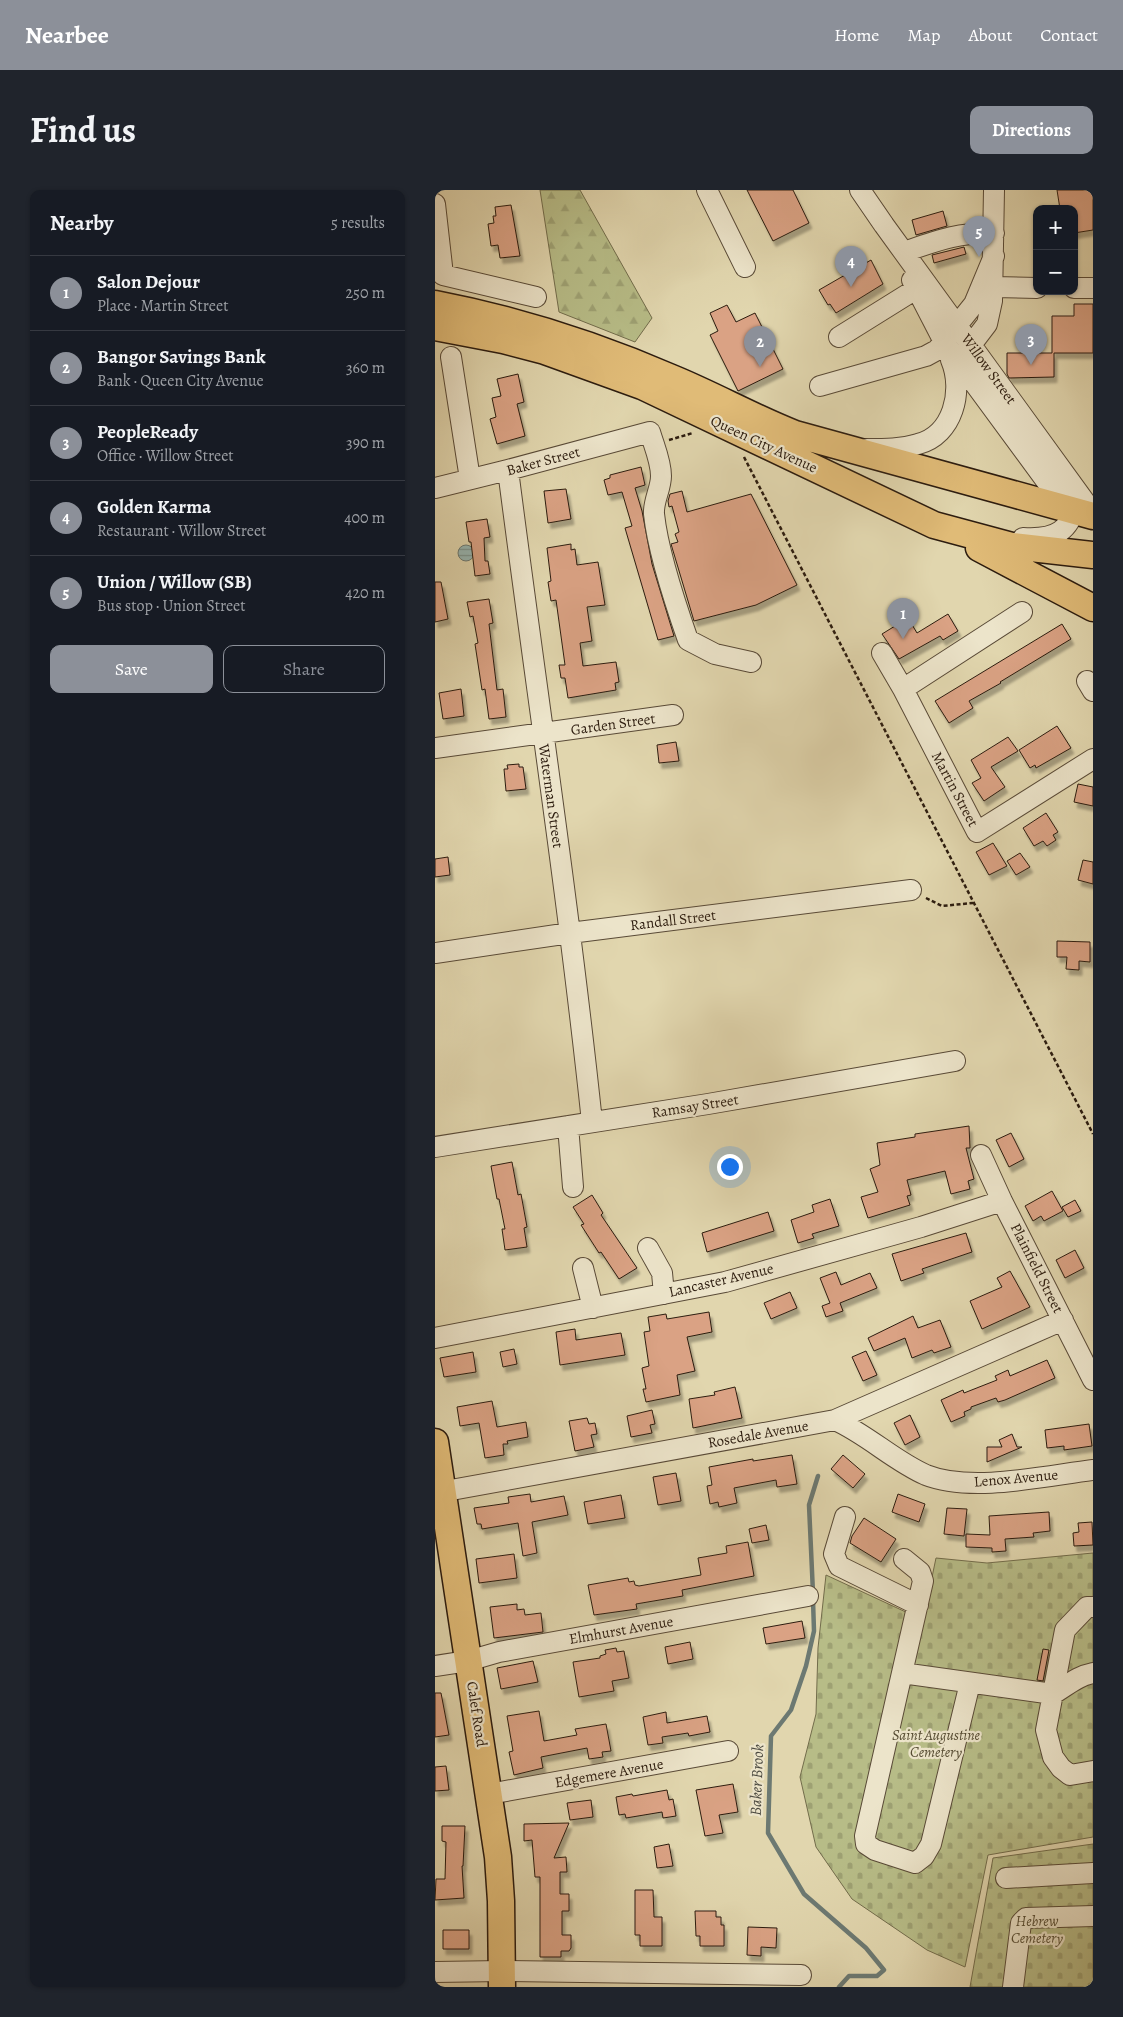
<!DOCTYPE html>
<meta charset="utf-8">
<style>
:root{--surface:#171b24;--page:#20242c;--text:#f1f3f6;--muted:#9ea1a6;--line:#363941;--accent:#8c9099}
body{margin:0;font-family:Alegreya,serif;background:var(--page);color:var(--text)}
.controls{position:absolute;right:15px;top:15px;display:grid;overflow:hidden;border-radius:10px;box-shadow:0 1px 4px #0004}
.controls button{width:45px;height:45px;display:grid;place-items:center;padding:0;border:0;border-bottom:1px solid var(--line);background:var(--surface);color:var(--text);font:25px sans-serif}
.you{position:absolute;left:294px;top:976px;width:18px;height:18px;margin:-12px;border:4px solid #fff;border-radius:50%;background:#1a73e8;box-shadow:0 0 0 8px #1a73e833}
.badge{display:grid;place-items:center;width:32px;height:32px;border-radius:50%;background:var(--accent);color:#fff;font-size:16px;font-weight:700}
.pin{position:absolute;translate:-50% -41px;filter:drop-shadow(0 1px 2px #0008)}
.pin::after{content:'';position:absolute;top:26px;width:18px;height:15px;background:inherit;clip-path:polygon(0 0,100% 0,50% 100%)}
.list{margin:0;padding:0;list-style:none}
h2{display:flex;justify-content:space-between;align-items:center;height:65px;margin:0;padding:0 20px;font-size:21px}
h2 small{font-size:16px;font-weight:400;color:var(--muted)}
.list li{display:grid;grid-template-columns:32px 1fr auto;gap:15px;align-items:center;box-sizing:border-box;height:75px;padding:0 20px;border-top:1px solid var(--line)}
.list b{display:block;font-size:19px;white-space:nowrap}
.list p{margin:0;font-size:16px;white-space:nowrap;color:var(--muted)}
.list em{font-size:16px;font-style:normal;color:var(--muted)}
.actions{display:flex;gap:10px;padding:15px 20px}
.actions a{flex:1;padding:11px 0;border:1px solid var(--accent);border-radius:10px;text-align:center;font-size:18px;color:var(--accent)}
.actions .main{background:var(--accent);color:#fff}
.map{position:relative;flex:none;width:658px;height:1797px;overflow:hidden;border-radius:10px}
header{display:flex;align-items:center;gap:30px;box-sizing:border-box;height:70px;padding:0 25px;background:var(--accent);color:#fff}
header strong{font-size:24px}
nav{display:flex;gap:28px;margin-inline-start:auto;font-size:18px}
.intro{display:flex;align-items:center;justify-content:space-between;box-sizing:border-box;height:120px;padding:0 30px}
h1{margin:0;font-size:35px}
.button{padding:12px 22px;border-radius:10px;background:var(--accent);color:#fff;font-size:18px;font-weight:700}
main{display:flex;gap:30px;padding:0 30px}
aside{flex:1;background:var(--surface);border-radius:10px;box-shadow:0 1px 4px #0004}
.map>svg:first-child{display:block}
</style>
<header>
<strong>Nearbee</strong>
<nav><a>Home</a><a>Map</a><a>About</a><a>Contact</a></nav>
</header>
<div class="intro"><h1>Find us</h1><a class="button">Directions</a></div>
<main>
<aside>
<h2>Nearby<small>5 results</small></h2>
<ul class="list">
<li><span class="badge">1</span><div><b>Salon Dejour</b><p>Place · Martin Street</p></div><em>250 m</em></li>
<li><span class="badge">2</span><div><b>Bangor Savings Bank</b><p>Bank · Queen City Avenue</p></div><em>360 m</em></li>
<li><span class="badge">3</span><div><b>PeopleReady</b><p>Office · Willow Street</p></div><em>390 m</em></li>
<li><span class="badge">4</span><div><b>Golden Karma</b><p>Restaurant · Willow Street</p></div><em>400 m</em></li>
<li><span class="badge">5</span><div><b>Union / Willow (SB)</b><p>Bus stop · Union Street</p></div><em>420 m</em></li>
</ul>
<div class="actions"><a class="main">Save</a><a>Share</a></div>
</aside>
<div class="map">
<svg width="658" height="1797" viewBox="0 0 658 1797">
<defs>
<pattern id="forest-firs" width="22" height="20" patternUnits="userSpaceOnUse" patternTransform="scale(1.25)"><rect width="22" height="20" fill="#b7bc87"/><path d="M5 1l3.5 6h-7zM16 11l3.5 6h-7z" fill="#9ea173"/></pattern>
<pattern id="cemetery-stones" width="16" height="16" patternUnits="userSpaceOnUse" patternTransform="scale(1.25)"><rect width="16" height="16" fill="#b7bc87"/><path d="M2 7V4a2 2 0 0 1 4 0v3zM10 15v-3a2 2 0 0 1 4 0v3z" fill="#9ea173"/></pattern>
<pattern id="water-rules" width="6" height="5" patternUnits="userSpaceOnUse" patternTransform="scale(1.25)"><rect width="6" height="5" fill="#97b7b4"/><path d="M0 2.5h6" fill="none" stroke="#7b9491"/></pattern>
<filter id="shadow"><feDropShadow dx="3" dy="5.5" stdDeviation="1" flood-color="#0004"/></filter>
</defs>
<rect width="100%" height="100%" fill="#e1d6ae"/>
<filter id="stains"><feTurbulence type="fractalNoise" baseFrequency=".004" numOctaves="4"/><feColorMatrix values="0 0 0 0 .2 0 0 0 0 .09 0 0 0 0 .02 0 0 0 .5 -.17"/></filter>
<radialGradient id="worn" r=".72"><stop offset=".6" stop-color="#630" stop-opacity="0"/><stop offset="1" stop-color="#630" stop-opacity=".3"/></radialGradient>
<path fill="url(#forest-firs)" stroke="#726c4b" d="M 105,0 L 145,0 L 217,128 L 200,152 L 124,122 Z"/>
<path fill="url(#cemetery-stones)" stroke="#726c4b" d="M 658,1363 L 658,1647 L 553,1665 L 530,1777 L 492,1760 L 417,1709 L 381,1657 L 365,1587 L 381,1524 L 383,1458 L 391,1385 L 488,1430 L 501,1368 L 552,1373 Z
M 658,1654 L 658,1797 L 535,1797 L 558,1668 Z"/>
<path fill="url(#water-rules)" stroke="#6c7972" d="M23 363a8 8 0 1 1 16 0a8 8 0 1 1-16 0Z"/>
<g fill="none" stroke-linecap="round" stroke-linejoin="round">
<path stroke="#6c7972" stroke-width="4.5" d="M 378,1403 L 374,1315 L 383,1286
M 378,1410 L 379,1441 L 371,1476 L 356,1520 L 336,1546 L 333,1643 L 369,1704 L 431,1758 L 449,1780 L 442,1786 L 414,1786 L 404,1797"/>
</g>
<path fill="#daa284" stroke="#2c1c0f" filter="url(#shadow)" d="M 312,0 L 358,0 L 374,33 L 338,51 Z
M 622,0 L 658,0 L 658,40 L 639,43 L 639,19 L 625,19 Z
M 76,15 L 85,66 L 65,68 L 63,55 L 56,56 L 53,34 L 59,33 L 58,26 L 61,26 L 60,17 Z
M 508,21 L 512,36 L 481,45 L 477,30 Z
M 529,57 L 531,64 L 499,73 L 497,65 Z
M 436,70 L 448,94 L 401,123 L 395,114 L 393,115 L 384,100 Z
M 639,114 L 658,114 L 658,163 L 619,163 L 619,187 L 574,188 L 572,184 L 572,163 L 617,163 L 617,126 L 639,126 Z
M 292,115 L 301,132 L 320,123 L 348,179 L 303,201 L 275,145 L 283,141 L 275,123 Z
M 83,184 L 89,212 L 82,214 L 90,246 L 62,254 L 55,229 L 61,227 L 57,208 L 66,206 L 62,189 Z
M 206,277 L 210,295 L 200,298 L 207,321 L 217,374 L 239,446 L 223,450 L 190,338 L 197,336 L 187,302 L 173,305 L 169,290 L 175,288 L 175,285 Z
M 131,299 L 136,329 L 113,333 L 109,301 Z
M 247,301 L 252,322 L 316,304 L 362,395 L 321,415 L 259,431 L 236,354 L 243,352 L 240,344 L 244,342 L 237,316 L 234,317 L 233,311 L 235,304 Z
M 52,329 L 55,347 L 49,348 L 50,371 L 53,371 L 55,384 L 40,386 L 36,352 L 34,352 L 31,332 Z
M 136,354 L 136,360 L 140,359 L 142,375 L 163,372 L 170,415 L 152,417 L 157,451 L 145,453 L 148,476 L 181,472 L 184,492 L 180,493 L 181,500 L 133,508 L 130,488 L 126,488 L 124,475 L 130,475 L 121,410 L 116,411 L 113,392 L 116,391 L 112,358 Z
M 0,392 L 6,392 L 13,429 L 0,432 Z
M 54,409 L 58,433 L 54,434 L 62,500 L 68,499 L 71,527 L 54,529 L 50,499 L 47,500 L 40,454 L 43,453 L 38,426 L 35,427 L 32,412 Z
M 513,424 L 523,441 L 508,450 L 505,446 L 464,469 L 447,444 L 473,428 L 482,443 Z
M 627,434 L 636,449 L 565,492 L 566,493 L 534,511 L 538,518 L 514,533 L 500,511 Z
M 26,499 L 29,526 L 8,529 L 4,503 Z
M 622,536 L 636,558 L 601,578 L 600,575 L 595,578 L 584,560 Z
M 573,547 L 583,561 L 556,577 L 570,597 L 549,611 L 537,593 L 546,588 L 536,570 Z
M 241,552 L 244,571 L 224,573 L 222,555 Z
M 84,574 L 84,577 L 88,577 L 91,599 L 71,601 L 69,579 L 73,579 L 72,575 Z
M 643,594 L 658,597 L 658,616 L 639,612 Z
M 611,623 L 623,642 L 618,645 L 621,650 L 612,656 L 608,651 L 599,656 L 588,638 Z
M 558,653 L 572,676 L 554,685 L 541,662 Z
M 585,663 L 595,677 L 581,685 L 572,671 Z
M 13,667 L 15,685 L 0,687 L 0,669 Z
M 648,670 L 658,672 L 658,694 L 643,690 Z
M 622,751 L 655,752 L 655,772 L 644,771 L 644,780 L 631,779 L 632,767 L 622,767 Z
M 534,936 L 535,958 L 531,958 L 539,989 L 533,991 L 535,999 L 516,1004 L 510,981 L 472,990 L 476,1005 L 472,1006 L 475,1015 L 433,1028 L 426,1007 L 443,1002 L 435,979 L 445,975 L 442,953 L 480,947 L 480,944 Z
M 576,943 L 589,969 L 574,977 L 561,950 Z
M 77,972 L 83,1005 L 86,1004 L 92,1037 L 89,1038 L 92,1057 L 70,1060 L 67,1039 L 70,1039 L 64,1009 L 62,1009 L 56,976 Z
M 617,1001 L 628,1021 L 609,1031 L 606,1026 L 598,1031 L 590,1016 Z
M 157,1005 L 168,1023 L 166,1025 L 202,1078 L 184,1089 L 166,1062 L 164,1063 L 146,1035 L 149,1034 L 138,1017 Z
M 395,1009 L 404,1036 L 377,1044 L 379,1048 L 363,1053 L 356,1030 L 379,1022 L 377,1015 Z
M 640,1010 L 646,1021 L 633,1027 L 627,1017 Z
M 333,1022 L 339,1041 L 272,1062 L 267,1043 Z
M 531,1043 L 537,1062 L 487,1079 L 489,1083 L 466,1091 L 457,1064 Z
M 640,1060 L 649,1078 L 630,1088 L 621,1070 Z
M 575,1081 L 595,1117 L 547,1139 L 535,1111 L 567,1097 L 562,1088 Z
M 401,1082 L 406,1095 L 435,1083 L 442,1098 L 405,1113 L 408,1121 L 391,1127 L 387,1116 L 395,1113 L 385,1088 Z
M 355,1102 L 362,1118 L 336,1129 L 329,1113 Z
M 274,1122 L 277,1142 L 252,1147 L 260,1181 L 242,1185 L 245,1205 L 211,1212 L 208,1199 L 211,1199 L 207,1178 L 214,1176 L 209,1142 L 215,1141 L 213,1127 L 231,1124 L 232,1129 Z
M 478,1126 L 483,1138 L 505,1130 L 516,1157 L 499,1163 L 497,1160 L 477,1168 L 470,1148 L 439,1161 L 433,1148 Z
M 140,1139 L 141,1150 L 186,1143 L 190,1165 L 125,1175 L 121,1142 Z
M 79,1159 L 82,1174 L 68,1177 L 65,1162 Z
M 431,1161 L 442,1185 L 428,1191 L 417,1167 Z
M 38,1162 L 41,1182 L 9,1187 L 5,1168 Z
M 612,1170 L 620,1188 L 570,1210 L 563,1212 L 561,1208 L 536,1217 L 536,1219 L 529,1222 L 530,1226 L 516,1232 L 506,1210 L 528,1200 L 529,1203 L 562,1190 L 560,1186 L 573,1180 L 575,1186 Z
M 300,1197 L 307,1228 L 258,1238 L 254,1209 L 280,1205 L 279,1202 Z
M 57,1211 L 62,1237 L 91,1232 L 93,1247 L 72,1251 L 73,1254 L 68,1254 L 69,1265 L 50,1268 L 44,1233 L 25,1236 L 22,1217 Z
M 217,1220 L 220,1234 L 215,1235 L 217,1243 L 196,1247 L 192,1226 Z
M 475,1225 L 485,1247 L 470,1255 L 459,1233 Z
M 152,1228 L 154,1234 L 160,1233 L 162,1244 L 156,1245 L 159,1257 L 140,1261 L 134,1231 Z
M 654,1234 L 657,1256 L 629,1260 L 629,1256 L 612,1258 L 610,1240 Z
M 577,1244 L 582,1257 L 587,1257 L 552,1272 L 552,1257 L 567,1257 L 564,1250 Z
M 357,1265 L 362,1294 L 342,1297 L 341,1290 L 299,1298 L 302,1313 L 284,1317 L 283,1312 L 275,1314 L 272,1296 L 277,1295 L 274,1277 L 318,1269 L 318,1271 Z
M 408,1265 L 430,1284 L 418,1298 L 396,1279 Z
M 241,1283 L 246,1311 L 223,1315 L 218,1287 Z
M 95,1304 L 96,1312 L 129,1306 L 133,1325 L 97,1332 L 102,1363 L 88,1366 L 83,1333 L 47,1339 L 46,1334 L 42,1334 L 39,1318 L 74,1313 L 73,1307 Z
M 463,1304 L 490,1314 L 484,1332 L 457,1322 Z
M 186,1305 L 190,1328 L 153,1334 L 149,1312 Z
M 512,1318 L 532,1319 L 529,1346 L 509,1344 Z
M 614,1322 L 615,1341 L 598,1343 L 599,1347 L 570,1349 L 571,1361 L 557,1362 L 557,1358 L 531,1357 L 531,1344 L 555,1345 L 554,1326 Z
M 429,1328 L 461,1349 L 446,1372 L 415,1353 L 417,1346 Z
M 657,1332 L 658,1355 L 639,1356 L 638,1343 L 644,1342 L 643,1333 Z
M 331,1335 L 334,1350 L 317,1353 L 314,1339 Z
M 313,1352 L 319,1386 L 247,1400 L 248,1406 L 201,1414 L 202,1419 L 159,1425 L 153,1395 L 193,1388 L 194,1392 L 199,1391 L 200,1395 L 204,1396 L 266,1385 L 263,1368 L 292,1363 L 291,1356 Z
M 79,1364 L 82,1388 L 44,1393 L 41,1369 Z
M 82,1414 L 82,1420 L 89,1419 L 90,1425 L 106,1423 L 108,1442 L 59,1448 L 55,1417 Z
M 367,1431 L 370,1448 L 331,1454 L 328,1438 Z
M 255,1452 L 258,1469 L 233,1474 L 230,1457 Z
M 181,1458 L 182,1462 L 189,1461 L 194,1488 L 177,1491 L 179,1501 L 144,1507 L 138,1472 L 165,1468 L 165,1466 L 171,1464 L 170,1460 Z
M 608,1459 L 614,1460 L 608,1491 L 602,1490 Z
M 98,1471 L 103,1492 L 66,1499 L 62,1478 Z
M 0,1503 L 6,1503 L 14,1545 L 0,1547 Z
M 104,1521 L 109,1551 L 142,1545 L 140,1539 L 171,1534 L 176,1561 L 167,1562 L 168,1567 L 154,1569 L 152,1558 L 106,1567 L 108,1578 L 79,1585 L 74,1562 L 78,1561 L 72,1526 Z
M 231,1522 L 232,1533 L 272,1526 L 275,1542 L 254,1546 L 253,1543 L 227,1547 L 228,1553 L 213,1555 L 208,1527 Z
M 11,1576 L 14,1600 L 0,1601 L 0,1577 Z
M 298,1594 L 303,1622 L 284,1625 L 288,1643 L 270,1646 L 261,1600 Z
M 232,1600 L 234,1610 L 238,1609 L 241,1626 L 228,1628 L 227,1622 L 191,1628 L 190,1624 L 184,1625 L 181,1607 L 197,1604 L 198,1606 Z
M 156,1610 L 158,1627 L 135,1630 L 132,1613 Z
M 134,1633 L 119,1668 L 131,1667 L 132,1682 L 125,1682 L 125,1704 L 134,1704 L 134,1721 L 127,1721 L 127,1745 L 136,1745 L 136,1758 L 134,1761 L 126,1761 L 126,1767 L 105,1767 L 105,1687 L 100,1687 L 97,1650 L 89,1651 L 89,1634 Z
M 7,1636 L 30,1636 L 28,1676 L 27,1676 L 29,1708 L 0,1710 L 1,1689 L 10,1689 L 11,1652 L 7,1651 Z
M 234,1654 L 238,1676 L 222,1678 L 219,1657 Z
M 200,1700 L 218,1700 L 219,1727 L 227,1727 L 227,1756 L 205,1756 L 205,1745 L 200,1745 Z
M 260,1721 L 281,1721 L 281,1727 L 286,1727 L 286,1735 L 289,1735 L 289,1756 L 265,1756 L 265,1746 L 261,1746 Z
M 313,1737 L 342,1738 L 341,1758 L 326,1757 L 326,1766 L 312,1765 Z
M 8,1740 L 34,1740 L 34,1759 L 8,1759 Z"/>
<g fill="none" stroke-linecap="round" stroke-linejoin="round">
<g stroke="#594a37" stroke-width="22">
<path id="minor" d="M 272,0 L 310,77
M 425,0 L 449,35 L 658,323
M 0,14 L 8,85 L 101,107
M 469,62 C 501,51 524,42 559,43
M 477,90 L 509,152 L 631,318
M 558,97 L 602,98
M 639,98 L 658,98
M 404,147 L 481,99
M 536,155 L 552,134 L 557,111 L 559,0
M 16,167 L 35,289
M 385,196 L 491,166 L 502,160 L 539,114 L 559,66
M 432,259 C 449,259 467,259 483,254 C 518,245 529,201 516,170
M 73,280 C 101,498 134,714 157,932
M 0,298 L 73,280 L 215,242 C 219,256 226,271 226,286 C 226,299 218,311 219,324 C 223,362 240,413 253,450 L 280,464 L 316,472
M 588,348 C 621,350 637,341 642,307
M 447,463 L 468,499 L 542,642 L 658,569
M 652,491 L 658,501
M 468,499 L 587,422
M 0,558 L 238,525
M 0,763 L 135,743 L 476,700
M 133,936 L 138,997
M 0,957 L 273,914 L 520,871
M 546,965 L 567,1011 L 658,1190
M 213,1058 L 227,1083 L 229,1104
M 148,1078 L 158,1118
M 0,1148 L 290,1092 L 486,1037 L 567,1011
M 400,1230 C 433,1245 459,1271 491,1285 C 536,1303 610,1286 658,1280
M 0,1303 L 400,1230 L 628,1130
M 410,1327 L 399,1364 L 404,1376 L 483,1415
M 658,1417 L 652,1417 L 630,1440 L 611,1540 L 618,1567 L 626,1578 L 635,1585 L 658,1581
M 0,1476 L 33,1471 L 64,1462 L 373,1406
M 467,1483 L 488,1391 L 485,1382 L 469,1369
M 535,1493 L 496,1654 L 489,1666 L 480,1673 L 440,1660 L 431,1654 L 430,1646 L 467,1483 L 618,1504 C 632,1496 642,1486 658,1483
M 54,1604 L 293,1561
M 571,1688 L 658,1683
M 0,1782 L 67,1781 L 366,1785
M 578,1797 L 586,1733 L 591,1728 L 658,1726"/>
</g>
<g stroke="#2c1c0f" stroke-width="29">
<path id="major" d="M 0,114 C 83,130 161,155 239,189 C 280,206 319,228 360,244 L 658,326
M 0,137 L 68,150 L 110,161 L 207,196 L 499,335 L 577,356 L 658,365
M 544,358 L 658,418
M 0,1252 L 63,1667 L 66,1711 L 67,1797"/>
</g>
<path stroke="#2c1c0f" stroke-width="2.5" stroke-dasharray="4 2.5" stroke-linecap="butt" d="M 234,250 L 258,243
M 309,267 L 658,944
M 491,708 L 507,716 L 538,713"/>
<use href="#minor" stroke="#ece4ca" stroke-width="20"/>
<use href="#major" stroke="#e0bb77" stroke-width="26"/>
</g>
<g text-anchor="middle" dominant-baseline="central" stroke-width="4.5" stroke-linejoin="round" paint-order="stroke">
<g font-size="15" fill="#2c1c0f" stroke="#ece4ca">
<text transform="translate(554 179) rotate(54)">Willow Street</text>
<text transform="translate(329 254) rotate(25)">Queen City Avenue</text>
<text transform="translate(108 271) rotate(-15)">Baker Street</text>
<text transform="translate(178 534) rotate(-8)">Garden Street</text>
<text transform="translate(520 599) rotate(62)">Martin Street</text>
<text transform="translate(116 606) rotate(82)">Waterman Street</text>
<text transform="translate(238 730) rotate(-7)">Randall Street</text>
<text transform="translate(260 916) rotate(-9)">Ramsay Street</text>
<text transform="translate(602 1078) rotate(63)">Plainfield Street</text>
<text transform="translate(286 1090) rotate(-13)">Lancaster Avenue</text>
<text transform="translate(323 1244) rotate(-10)">Rosedale Avenue</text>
<text transform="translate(581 1288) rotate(-5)">Lenox Avenue</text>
<text transform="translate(186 1440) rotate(-10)">Elmhurst Avenue</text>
<text transform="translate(42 1524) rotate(81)">Calef Road</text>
<text transform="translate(174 1583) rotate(-10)">Edgemere Avenue</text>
</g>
<g font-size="15" font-style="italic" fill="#564c33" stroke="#ece4ca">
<text x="501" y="1545">Saint Augustine<tspan x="501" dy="17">Cemetery</tspan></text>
<text x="602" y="1731">Hebrew<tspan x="602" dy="17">Cemetery</tspan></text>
</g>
<g font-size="16" font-style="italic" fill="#4c4a41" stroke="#ece4ca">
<text transform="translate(322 1590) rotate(-88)">Baker Brook</text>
</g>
</g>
<rect width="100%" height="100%" filter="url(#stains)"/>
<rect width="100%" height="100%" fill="url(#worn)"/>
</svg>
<div class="controls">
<button>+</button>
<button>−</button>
</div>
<div class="you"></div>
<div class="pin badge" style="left:468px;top:449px">1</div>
<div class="pin badge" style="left:325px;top:177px">2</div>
<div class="pin badge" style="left:596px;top:175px">3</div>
<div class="pin badge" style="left:416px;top:97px">4</div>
<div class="pin badge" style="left:544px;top:67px">5</div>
</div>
</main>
